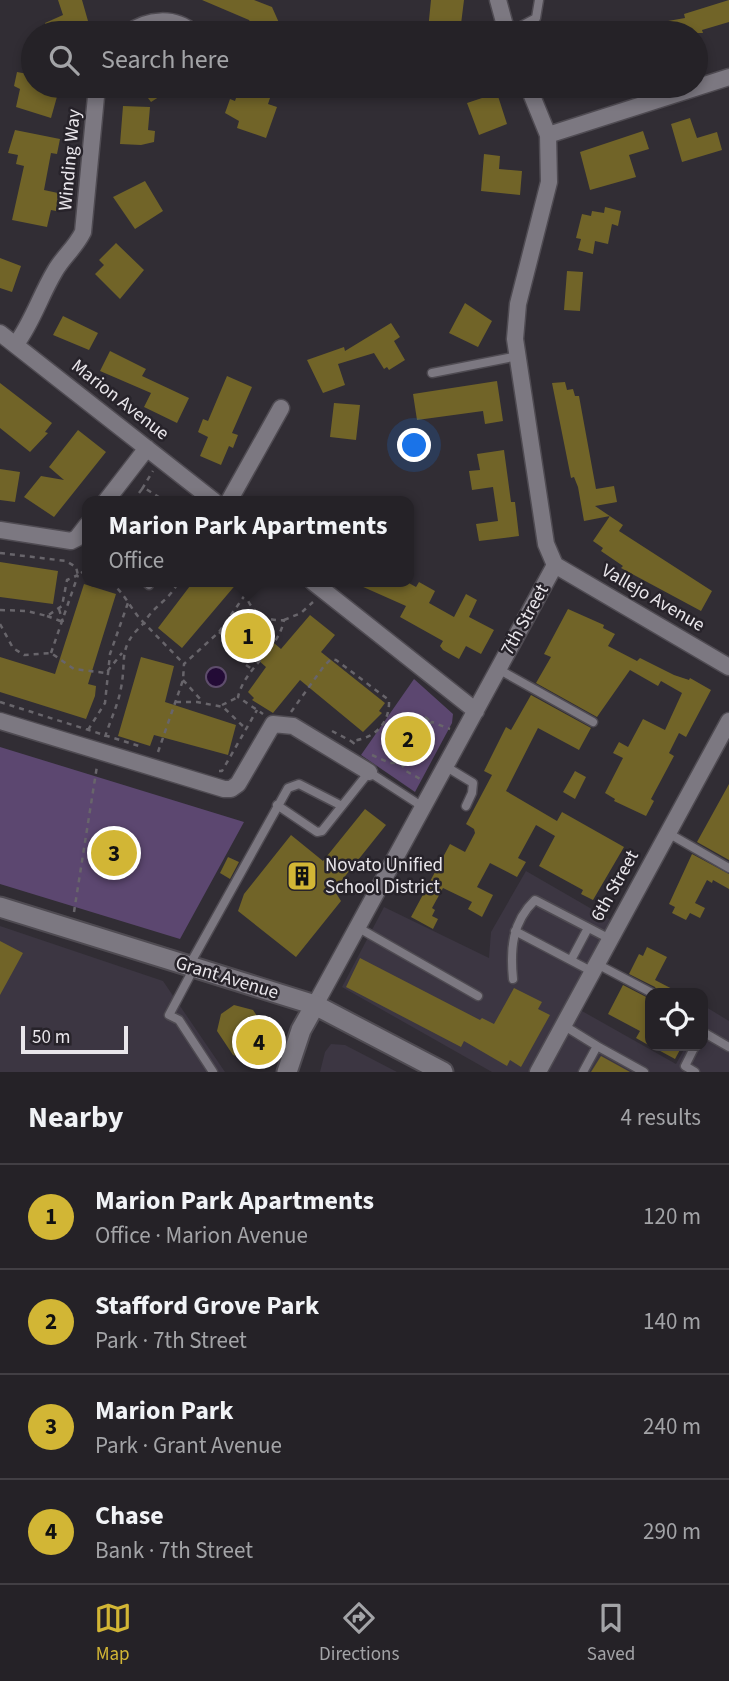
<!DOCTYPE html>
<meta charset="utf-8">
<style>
:root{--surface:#252227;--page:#2d2a2f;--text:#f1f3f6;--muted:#a3a4a7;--line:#423f44;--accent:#d2b635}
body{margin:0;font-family:"Source Sans 3",sans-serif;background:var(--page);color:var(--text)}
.controls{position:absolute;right:21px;bottom:21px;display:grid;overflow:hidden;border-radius:14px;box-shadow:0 4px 10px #0003}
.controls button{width:63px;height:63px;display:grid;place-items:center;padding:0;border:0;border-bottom:2px solid var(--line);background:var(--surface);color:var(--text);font:35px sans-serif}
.scale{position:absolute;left:21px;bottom:18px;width:107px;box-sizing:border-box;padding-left:7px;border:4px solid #e9e6eb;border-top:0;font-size:19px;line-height:24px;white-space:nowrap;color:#e9e6eb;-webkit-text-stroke:5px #27232a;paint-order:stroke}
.you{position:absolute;left:415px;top:446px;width:24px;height:24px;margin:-18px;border:5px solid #fff;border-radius:50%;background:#1a73e8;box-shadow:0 0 0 10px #1a73e833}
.badge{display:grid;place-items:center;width:46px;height:46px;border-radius:50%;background:var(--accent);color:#111;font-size:23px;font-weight:700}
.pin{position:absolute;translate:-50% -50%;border:4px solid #fff;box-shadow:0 2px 7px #0006}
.popup{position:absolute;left:82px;top:496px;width:332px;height:91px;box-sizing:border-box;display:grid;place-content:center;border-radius:14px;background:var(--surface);filter:drop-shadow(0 2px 5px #0005);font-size:23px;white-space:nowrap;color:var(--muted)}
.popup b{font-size:26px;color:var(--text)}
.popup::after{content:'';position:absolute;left:50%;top:100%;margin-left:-14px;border:14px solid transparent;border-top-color:var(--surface)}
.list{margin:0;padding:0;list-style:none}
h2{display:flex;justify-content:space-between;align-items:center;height:91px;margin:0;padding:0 28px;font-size:30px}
h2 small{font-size:23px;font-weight:400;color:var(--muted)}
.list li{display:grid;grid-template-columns:46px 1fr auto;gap:21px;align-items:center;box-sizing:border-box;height:105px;padding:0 28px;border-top:2px solid var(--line)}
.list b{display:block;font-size:26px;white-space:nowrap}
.list p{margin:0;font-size:23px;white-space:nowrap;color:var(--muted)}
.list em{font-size:23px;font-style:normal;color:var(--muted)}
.icon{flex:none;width:38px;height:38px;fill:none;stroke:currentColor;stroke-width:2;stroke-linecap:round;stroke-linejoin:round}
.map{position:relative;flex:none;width:729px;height:1072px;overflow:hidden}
.search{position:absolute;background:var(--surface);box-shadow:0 4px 10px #0003;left:21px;right:21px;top:21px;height:77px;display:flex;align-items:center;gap:18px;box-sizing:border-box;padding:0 24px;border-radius:38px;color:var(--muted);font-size:26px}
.sheet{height:511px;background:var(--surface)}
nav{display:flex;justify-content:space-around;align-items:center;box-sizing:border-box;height:98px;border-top:2px solid var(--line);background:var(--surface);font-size:19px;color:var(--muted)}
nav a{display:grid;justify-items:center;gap:4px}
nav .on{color:var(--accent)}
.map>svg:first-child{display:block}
</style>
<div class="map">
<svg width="729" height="1072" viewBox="0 0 729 1072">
<rect width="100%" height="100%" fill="#312d34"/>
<path fill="#3c3642" d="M 526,871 L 616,923 L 566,1002 L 676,1064 L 686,1046 L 703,1046 L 706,1007 L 729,1021 L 729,1072 L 492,1072 L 342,987 L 384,907 L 489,958 L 491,932 Z
M 0,926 L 163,981 L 225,1072 L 0,1072 Z
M 331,1044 L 345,1045 L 397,1072 L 320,1072 L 325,1052 Z"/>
<path fill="#5c4770" d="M 414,679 L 453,714 L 452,723 L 415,792 L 361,755 Z
M 0,747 L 244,822 L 180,939 L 0,884 Z"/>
<path fill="#230b36" stroke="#5e4d6c" stroke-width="2" d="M206 677a10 10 0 1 1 20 0a10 10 0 1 1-20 0Z"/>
<path fill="#716428" d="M 58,0 L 82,0 L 90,28 L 71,33 L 48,33 L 45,23 L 63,15 Z
M 202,0 L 254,0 L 272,7 L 280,25 L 276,27 L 279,33 L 258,33 L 249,20 Z
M 431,0 L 464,0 L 460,32 L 428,30 Z
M 729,0 L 729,22 L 702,30 L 703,33 L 635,33 L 634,27 L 685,18 L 684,14 Z
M 17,72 L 33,75 L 33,86 L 60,86 L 51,118 L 16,107 L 20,89 L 14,86 Z
M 139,86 L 176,86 L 151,102 Z
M 249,86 L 274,86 L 268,104 L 277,107 L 266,138 L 237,128 L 239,121 L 225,113 L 230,99 L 235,101 L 237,95 L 241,97 Z
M 497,93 L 507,124 L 479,135 L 467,103 Z
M 123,106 L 150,107 L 148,130 L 155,131 L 154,142 L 141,145 L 120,144 Z
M 690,118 L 697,138 L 717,132 L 722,150 L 682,162 L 671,124 Z
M 15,130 L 60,139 L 57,154 L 51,153 L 44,190 L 58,193 L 56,211 L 51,210 L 47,227 L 12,220 L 24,166 L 16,164 L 18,155 L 8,153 Z
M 643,131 L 649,149 L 629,155 L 636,177 L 590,190 L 580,152 Z
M 484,154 L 500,156 L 499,169 L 522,171 L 520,195 L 481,191 Z
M 145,181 L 163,211 L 135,229 L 113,197 Z
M 605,207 L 621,211 L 618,226 L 612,224 L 608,244 L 595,241 L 593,254 L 578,250 L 581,239 L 576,238 L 582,214 L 591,216 L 592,211 L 604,213 Z
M 116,243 L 144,270 L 120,299 L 95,274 L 104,265 L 99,260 Z
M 0,258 L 21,266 L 12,292 L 0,288 Z
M 567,271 L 583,272 L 580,311 L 564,310 Z
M 465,303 L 492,321 L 478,347 L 449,333 Z
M 63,316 L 98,333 L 89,350 L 53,335 Z
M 391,323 L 400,337 L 394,341 L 405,360 L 389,370 L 387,367 L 384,369 L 374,353 L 338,364 L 345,385 L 323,393 L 307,360 L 344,347 L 345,351 Z
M 110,351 L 146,369 L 142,376 L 189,398 L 177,423 L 144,407 L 151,393 L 100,371 Z
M 227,376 L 252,387 L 232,433 L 238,435 L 233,448 L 229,446 L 221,465 L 200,456 L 208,437 L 198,432 L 203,419 L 208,421 Z
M 497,381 L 503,421 L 485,424 L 483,411 L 417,420 L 413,394 Z
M 565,382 L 567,390 L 573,389 L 575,396 L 579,396 L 596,489 L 614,486 L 617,502 L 595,506 L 623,525 L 619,531 L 712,591 L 701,611 L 621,568 L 623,566 L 601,551 L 603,548 L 593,541 L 610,516 L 584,521 L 578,487 L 574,477 L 571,478 L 552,383 Z
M 0,383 L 52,423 L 45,432 L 48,433 L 30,452 L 0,428 Z
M 334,403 L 360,405 L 356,440 L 330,437 Z
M 78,430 L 106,452 L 54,517 L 24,497 L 41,476 L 64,480 L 49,467 Z
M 504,450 L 511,502 L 515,502 L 519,536 L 479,541 L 476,524 L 498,521 L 493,487 L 472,490 L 469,471 L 480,470 L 477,454 Z
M 0,469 L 20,472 L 15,502 L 0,500 Z
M 0,562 L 58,571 L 53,604 L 0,597 Z
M 193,582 L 238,582 L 182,648 L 158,628 Z
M 352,582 L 407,582 L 416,587 L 419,582 L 435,591 L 429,603 L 454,617 L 466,594 L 477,600 L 469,617 L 494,630 L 481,654 L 466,646 L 459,659 L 443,650 L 440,646 L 443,641 L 400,617 L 406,606 Z
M 84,584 L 116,594 L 88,684 L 96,686 L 95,696 L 86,719 L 0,692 L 0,657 L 55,674 Z
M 568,609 L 604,625 L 603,628 L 615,634 L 608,646 L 637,661 L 640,658 L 674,675 L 689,680 L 690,678 L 711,690 L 686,737 L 679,733 L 669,753 L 674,756 L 651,799 L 654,801 L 646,816 L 614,801 L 615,799 L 605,793 L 623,758 L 613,753 L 619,742 L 628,747 L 643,719 L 665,730 L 682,693 L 661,681 L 658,686 L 630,670 L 597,717 L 536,683 L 551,657 L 544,654 Z
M 310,615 L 335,635 L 321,652 L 385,703 L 379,711 L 382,713 L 363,732 L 300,680 L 273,713 L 252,700 L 254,698 L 248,692 L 266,667 L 229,635 L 232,629 L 242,617 L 252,625 L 256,619 L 266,627 L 261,632 L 281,649 Z
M 141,657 L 174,666 L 165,702 L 236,725 L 228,755 L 154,735 L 150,746 L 118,736 Z
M 531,695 L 591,728 L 579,750 L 538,728 L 506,791 L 557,821 L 562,812 L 624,847 L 593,900 L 581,894 L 583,890 L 539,866 L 555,836 L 536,825 L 518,858 L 526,862 L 517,877 L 490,863 L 477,887 L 493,895 L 482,917 L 468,909 L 472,902 L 443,888 L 432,908 L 435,910 L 432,916 L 438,919 L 433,929 L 411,917 L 450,844 L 465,852 L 475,833 L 474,829 L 466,824 L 492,775 L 484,771 L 506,727 L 511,730 Z
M 575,771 L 586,777 L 575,799 L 563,792 Z
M 729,784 L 729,860 L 697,842 Z
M 365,809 L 386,825 L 334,890 L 341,901 L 296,957 L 238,911 L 244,894 L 291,835 L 323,861 Z
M 692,854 L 729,874 L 729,889 L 713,880 L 712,883 L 707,880 L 695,903 L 705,908 L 700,918 L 690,913 L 686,920 L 672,913 L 675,907 L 669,904 Z
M 228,857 L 239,862 L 230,879 L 220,873 Z
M 0,941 L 23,953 L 0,995 Z
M 647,947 L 667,957 L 655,980 L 680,993 L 658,993 L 655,987 L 629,974 L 639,954 L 643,956 Z
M 360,958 L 480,1020 L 482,1018 L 494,1024 L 514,988 L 542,1002 L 538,1009 L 550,1015 L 521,1067 L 510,1060 L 507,1066 L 464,1041 L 461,1047 L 346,987 Z
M 623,985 L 650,999 L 650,1046 L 636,1038 L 640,1031 L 608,1014 Z
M 234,1005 L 253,1010 L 257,1016 L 264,1018 L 263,1027 L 268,1035 L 263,1052 L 249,1060 L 233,1055 L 217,1031 L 221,1014 Z
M 651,1046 L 682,1046 L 675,1059 Z
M 601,1056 L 630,1072 L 591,1072 Z"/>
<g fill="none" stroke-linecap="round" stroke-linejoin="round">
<g stroke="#4f4b52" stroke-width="11">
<path id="service" d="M 508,33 L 536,18 L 539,0
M 432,373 L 518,356
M 146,582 L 149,585
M 498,669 L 593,722
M 445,766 L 473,783 L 472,793 L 466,806
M 277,805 L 317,832 L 322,831 L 369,772 L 423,807
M 668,833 L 729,868
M 357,927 L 478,996
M 515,931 L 593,972
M 571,960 L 588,928
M 190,964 L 288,788 L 299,784 L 342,806
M 597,964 L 652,993
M 194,968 L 169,1015 L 179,1020 L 213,1072
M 513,979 C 510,949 512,922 535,900 L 610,939
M 563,1025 L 597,1046
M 703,1032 L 729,1047
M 695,1046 L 685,1066 L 695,1072
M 583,1072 L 597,1046 L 644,1072"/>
</g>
<g stroke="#4f4b52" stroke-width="19">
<path id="minor" d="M 498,0 L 507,33
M 128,33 C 148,19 174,16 193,33
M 548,135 L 729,77
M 0,333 L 214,501
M 16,344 C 33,321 40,296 55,271 C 63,257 75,248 83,232 L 97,86
M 106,501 L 147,448
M 229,501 L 281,408
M 0,530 L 71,541 L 77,538 L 87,525
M 555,565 L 729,667
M 313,582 L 476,711
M 0,721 L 224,789 L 231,789 L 238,784 L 273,724 L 293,726 L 369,772
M 315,1005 L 555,565 L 546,544 L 515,339 L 518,304 L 549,182 L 548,135 L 528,86
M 538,1072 L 729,721"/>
</g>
<g stroke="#4f4b52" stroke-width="23">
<path id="tertiary" d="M 0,907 L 315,1005 L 443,1072
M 287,1072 L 301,1030 L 315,1005"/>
</g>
<path stroke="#68656b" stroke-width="2.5" stroke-dasharray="5 5" stroke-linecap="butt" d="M 142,489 L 153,471
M 133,501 L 142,489 L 146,489 L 165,501
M 0,553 L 66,561 L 76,567 L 78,575 L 87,569
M 110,582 C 126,594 130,609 144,623 C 153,606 171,599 178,582
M 243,582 C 245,605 259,622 284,620 C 278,651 245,667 238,697 L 263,714
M 59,609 L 63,622
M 0,610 L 27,611 L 47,616 L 62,606 L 67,580 L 78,575
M 47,616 L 63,622
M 284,620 L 301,613 L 313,602
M 0,624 L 13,648 L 24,655 L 51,653 L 74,669 L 106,673 L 122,653
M 219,632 L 227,638
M 51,653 L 78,575
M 246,665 L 252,669
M 183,680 L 202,701
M 0,702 L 139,746
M 176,702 L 197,702 L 223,707 L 246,729
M 222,705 L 238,697
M 291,712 L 324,666 L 331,659 L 336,660 L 389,700 C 390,725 373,739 351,741 L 357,746
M 425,717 L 432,722
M 88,730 L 105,703 L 110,654 L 129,600
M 332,731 L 351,741
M 105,737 C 110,721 118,705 121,688 C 127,657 117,648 144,623 L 184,664
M 158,752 L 183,680 L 184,664 L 219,632 L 245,595
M 372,755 L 390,763 L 401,763 L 419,732 L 432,722 L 450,729
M 401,763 L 406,771 L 422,780
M 219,771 L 222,771 L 257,710
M 74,912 L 97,766"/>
<use href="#service" stroke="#7c7881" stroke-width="8"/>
<use href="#minor" stroke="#7c7881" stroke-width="16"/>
<use href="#tertiary" stroke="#7c7881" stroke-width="19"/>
</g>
<defs>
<g id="building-square" transform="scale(1.575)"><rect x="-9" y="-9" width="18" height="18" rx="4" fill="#d2b635" stroke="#27232a"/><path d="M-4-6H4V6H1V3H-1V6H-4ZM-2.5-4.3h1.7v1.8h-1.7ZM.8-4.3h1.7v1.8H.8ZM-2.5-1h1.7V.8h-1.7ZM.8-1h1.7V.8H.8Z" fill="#111"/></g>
</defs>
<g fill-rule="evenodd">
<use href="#building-square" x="302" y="876"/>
</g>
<g text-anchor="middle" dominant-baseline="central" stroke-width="5" stroke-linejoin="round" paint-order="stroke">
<g font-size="19" fill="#e9e6eb" stroke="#27232a">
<text transform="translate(70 160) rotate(-85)">Winding Way</text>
<text transform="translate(120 400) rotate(38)">Marion Avenue</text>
<text transform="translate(653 598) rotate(30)">Vallejo Avenue</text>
<text transform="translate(525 620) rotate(-61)">7th Street</text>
<text transform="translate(615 886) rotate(-61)">6th Street</text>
<text transform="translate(227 978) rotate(17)">Grant Avenue</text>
</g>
<g font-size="19" fill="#e9e6eb" stroke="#27232a" text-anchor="start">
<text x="325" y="865">Novato Unified<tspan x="325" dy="22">School District</tspan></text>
</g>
</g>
</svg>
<div class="controls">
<button><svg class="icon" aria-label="locate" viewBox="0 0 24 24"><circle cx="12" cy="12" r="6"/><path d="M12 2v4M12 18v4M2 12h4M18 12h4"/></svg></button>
</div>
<div class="scale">50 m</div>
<div class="you"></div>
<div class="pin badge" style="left:248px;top:636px">1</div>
<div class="popup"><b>Marion Park Apartments</b>Office</div>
<div class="pin badge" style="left:408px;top:739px">2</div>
<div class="pin badge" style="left:114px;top:853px">3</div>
<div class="pin badge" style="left:259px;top:1042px">4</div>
<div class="search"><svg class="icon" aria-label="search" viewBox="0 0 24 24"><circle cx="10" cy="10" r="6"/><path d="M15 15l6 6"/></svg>Search here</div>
</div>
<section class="sheet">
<h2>Nearby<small>4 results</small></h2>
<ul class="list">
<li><span class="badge">1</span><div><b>Marion Park Apartments</b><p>Office · Marion Avenue</p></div><em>120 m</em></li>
<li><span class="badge">2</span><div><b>Stafford Grove Park</b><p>Park · 7th Street</p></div><em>140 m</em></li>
<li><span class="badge">3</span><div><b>Marion Park</b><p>Park · Grant Avenue</p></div><em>240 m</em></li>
<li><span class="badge">4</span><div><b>Chase</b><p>Bank · 7th Street</p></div><em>290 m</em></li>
</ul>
</section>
<nav>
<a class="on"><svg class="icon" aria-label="map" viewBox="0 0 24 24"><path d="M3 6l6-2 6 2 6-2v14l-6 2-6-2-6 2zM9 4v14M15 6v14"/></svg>Map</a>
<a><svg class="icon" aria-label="directions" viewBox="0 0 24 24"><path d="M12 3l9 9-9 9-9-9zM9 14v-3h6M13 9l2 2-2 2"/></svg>Directions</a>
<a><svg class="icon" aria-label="saved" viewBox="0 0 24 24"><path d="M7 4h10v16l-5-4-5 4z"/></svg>Saved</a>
</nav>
